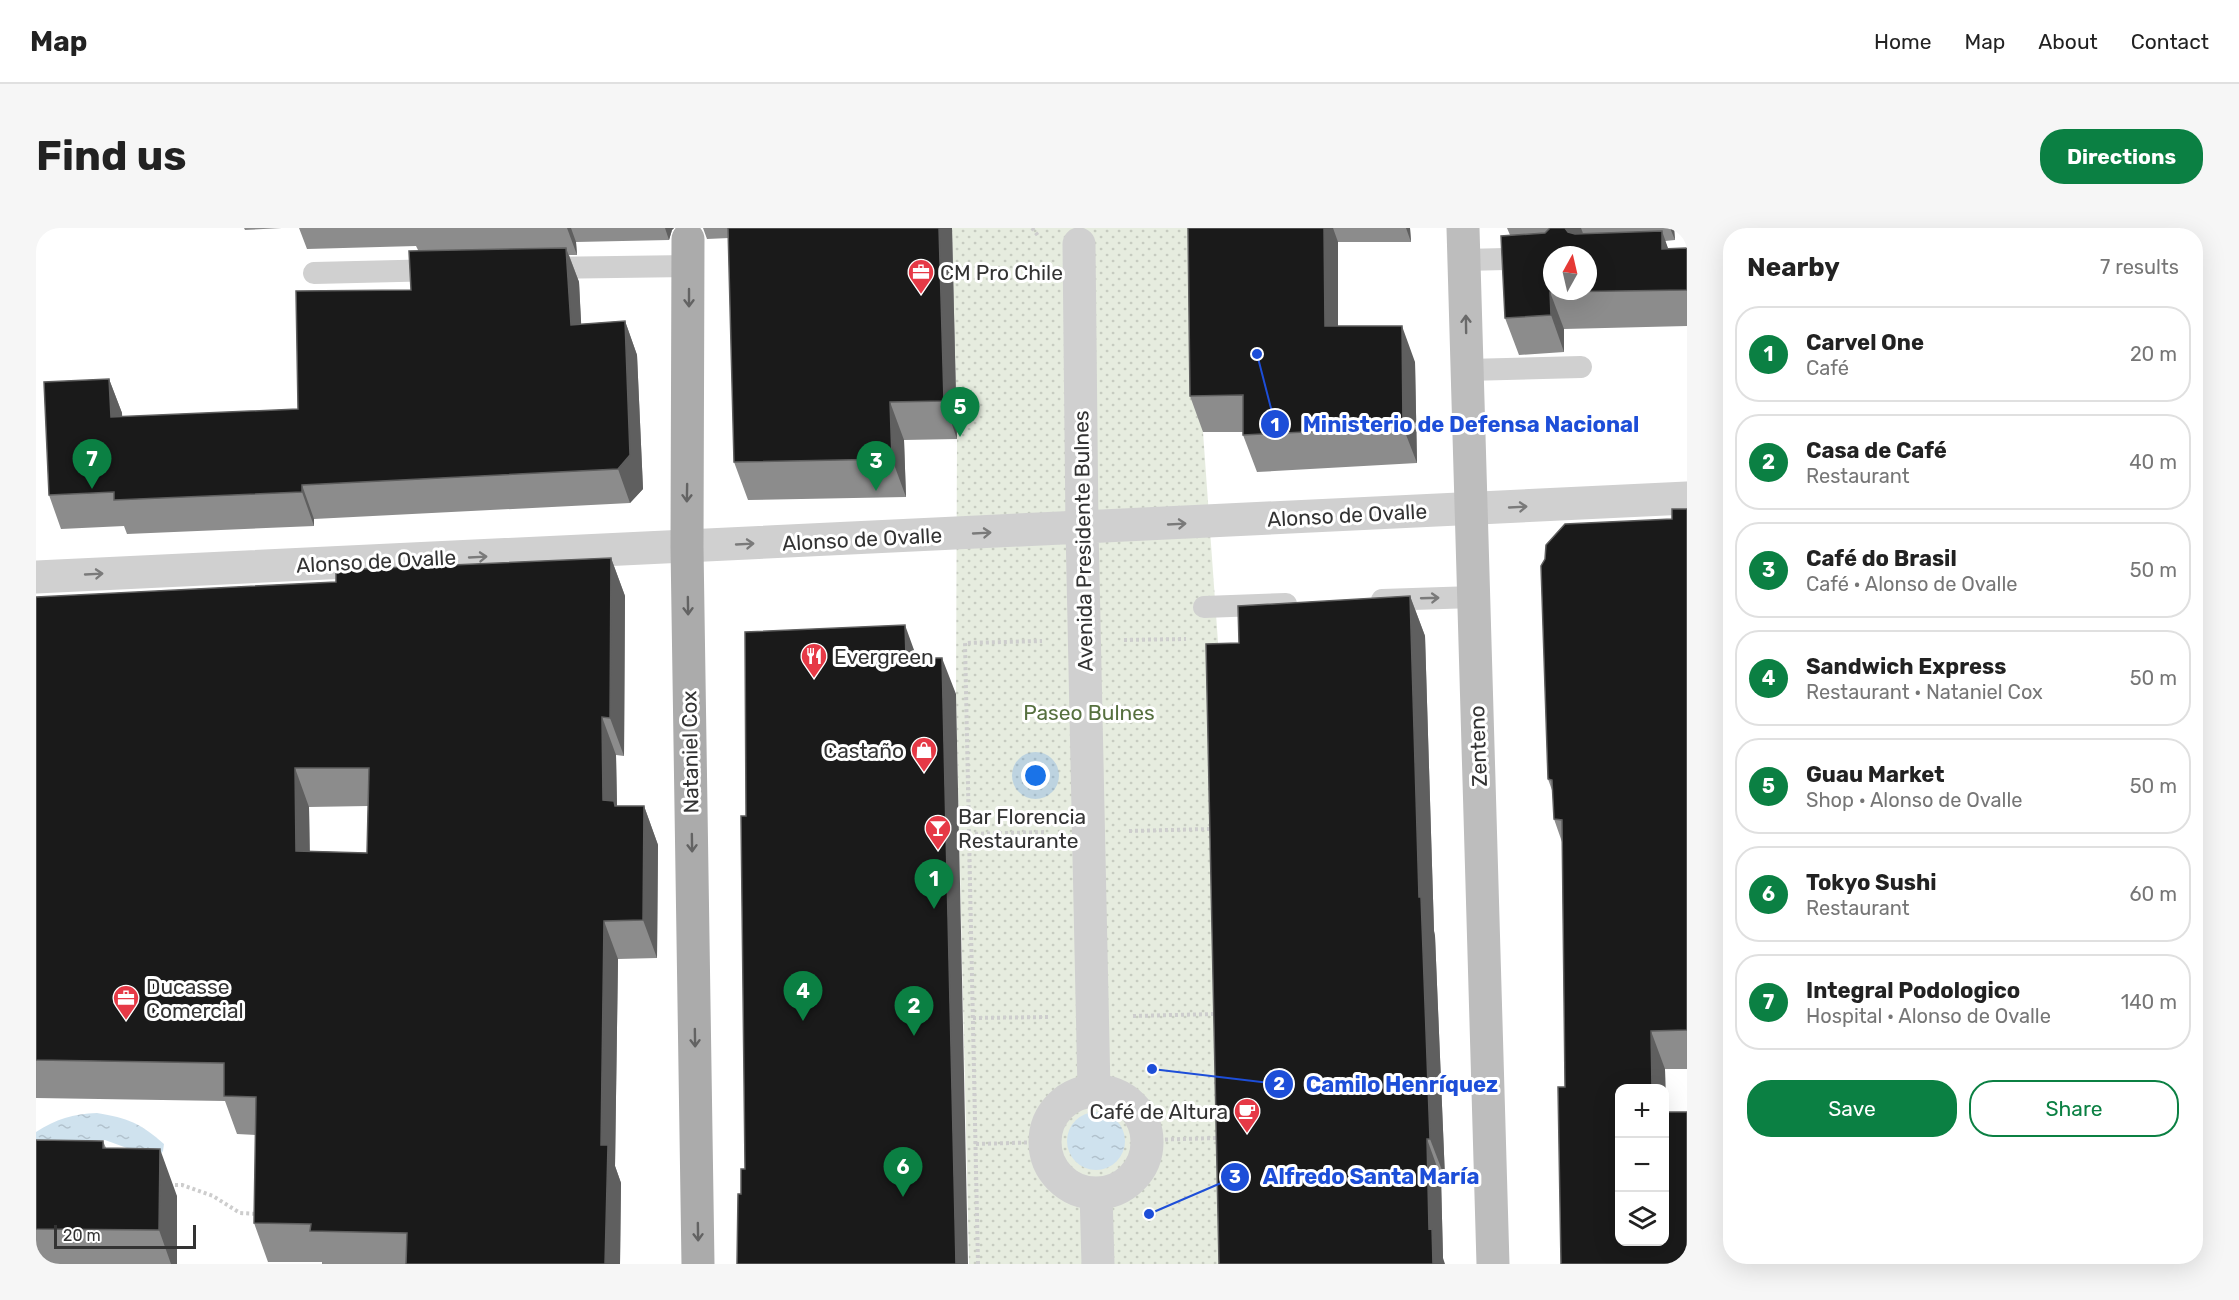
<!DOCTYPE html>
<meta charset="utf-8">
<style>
:root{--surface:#fff;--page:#f6f6f6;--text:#222;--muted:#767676;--line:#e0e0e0;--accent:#0b8043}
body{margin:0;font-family:Rubik,sans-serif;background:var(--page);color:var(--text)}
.controls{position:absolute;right:18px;bottom:18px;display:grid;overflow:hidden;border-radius:12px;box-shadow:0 6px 24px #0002}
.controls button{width:54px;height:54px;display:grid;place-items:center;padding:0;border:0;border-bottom:2px solid var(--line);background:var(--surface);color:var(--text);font:30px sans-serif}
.compass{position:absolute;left:1507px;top:18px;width:54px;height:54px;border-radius:50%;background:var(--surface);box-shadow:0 6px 24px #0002;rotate:8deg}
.scale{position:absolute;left:18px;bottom:15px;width:142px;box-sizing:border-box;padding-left:6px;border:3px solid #333;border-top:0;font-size:16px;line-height:21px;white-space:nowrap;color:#333;-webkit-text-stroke:4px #fff;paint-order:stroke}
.you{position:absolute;left:1000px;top:548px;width:21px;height:21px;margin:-15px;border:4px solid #fff;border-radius:50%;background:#1a73e8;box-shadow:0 0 0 9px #1a73e833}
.badge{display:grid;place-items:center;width:39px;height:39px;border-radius:50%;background:var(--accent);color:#fff;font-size:20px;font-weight:700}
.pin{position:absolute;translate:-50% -50px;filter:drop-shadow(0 2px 3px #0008)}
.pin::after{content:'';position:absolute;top:32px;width:21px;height:18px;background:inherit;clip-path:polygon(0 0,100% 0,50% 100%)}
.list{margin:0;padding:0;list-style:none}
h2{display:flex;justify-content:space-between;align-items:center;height:78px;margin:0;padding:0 24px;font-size:26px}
h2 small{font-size:20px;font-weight:400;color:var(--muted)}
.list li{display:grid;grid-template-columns:39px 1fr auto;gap:18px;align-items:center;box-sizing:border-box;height:96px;margin:0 12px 12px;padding:0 12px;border:2px solid var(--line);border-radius:24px}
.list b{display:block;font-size:22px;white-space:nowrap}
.list p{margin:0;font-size:20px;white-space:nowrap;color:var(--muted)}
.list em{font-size:20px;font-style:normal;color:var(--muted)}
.actions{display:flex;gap:12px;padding:18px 24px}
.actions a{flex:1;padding:14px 0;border:2px solid var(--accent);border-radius:24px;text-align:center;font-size:21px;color:var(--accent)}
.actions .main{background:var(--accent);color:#fff}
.icon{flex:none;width:33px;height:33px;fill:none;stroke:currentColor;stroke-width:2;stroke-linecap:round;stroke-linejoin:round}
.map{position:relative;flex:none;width:1651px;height:1036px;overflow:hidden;border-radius:24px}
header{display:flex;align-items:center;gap:36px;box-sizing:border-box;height:84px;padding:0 30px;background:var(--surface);border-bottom:2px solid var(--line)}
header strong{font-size:28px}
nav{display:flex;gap:33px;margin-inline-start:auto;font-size:21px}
.intro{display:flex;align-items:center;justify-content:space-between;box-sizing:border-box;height:144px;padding:0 36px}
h1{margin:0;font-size:42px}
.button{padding:15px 27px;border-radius:24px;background:var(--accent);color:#fff;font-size:21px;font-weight:700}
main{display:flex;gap:36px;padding:0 36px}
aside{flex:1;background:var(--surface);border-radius:24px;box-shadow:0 6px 24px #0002}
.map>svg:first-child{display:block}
</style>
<header>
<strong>Map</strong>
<nav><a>Home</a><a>Map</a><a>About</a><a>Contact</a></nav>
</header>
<div class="intro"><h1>Find us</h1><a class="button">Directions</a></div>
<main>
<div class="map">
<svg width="1651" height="1036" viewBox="0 0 1651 1036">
<defs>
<pattern id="park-dots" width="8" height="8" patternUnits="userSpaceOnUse" patternTransform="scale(1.5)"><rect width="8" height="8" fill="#e6ecdf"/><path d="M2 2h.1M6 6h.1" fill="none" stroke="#c6cbc0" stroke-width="1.8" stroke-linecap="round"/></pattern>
<pattern id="water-ripples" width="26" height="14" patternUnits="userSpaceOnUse" patternTransform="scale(1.5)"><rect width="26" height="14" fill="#cfe2ee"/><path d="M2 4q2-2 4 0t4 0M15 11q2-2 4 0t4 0" fill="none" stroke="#b2c2cd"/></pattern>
</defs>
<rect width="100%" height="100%" fill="#fff"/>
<path fill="url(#park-dots)" d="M 916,0 L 1165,0 L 1167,204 L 1185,456 L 1196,1036 L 933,1036 L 920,466 L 921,211 Z"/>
<path fill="url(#water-ripples)" d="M1031 913a29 29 0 1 1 58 0a29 29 0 1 1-58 0Z
M 61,885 C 92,890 104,895 128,916 L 127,923 L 121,931 L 69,912 L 50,913 L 0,928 L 0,904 C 20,891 37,886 61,885 Z"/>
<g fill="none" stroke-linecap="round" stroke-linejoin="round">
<path stroke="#cdcdcd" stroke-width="4" stroke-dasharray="3 3" stroke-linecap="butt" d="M 996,0 L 1003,9
M 1088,412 L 1150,411
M 1093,603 L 1174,601
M 933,606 L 1010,604
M 1097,788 L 1179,786
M 937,790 L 1014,789
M 1111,912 L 1181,910
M 940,916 L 1009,914
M 133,957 L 146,957 L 177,968 L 204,985 L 223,986
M 942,1036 L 929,415 L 1006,413"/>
<path stroke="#d0d0d0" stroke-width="22" d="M 1428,32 L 1516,30
M 507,40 L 653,38
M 278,45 L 405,42
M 1431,142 L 1545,139
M 1346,372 L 1438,369
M 1168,379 L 1250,376"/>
<path stroke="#d0d0d0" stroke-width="33" d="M 1043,16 L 1046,300 L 1058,863
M 0,349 L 1651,270
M1009 914a51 51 0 1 1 102 0a51 51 0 1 1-102 0Z
M 1060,965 L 1062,1036"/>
<path stroke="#bdbdbd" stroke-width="33" d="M 1427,0 L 1457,1036"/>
<path stroke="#ababab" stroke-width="33" d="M 652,11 L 651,319 L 662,1036"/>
</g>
<path fill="#8c8c8c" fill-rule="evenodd" d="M 208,0 L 246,0 L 209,2 Z
M 263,0 L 638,0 L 636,2 L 633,12 L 540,14 L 541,27 L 533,27 L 543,54 L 545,96 L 589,93 L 601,127 L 607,261 L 594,275 L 278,291 L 278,298 L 91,306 L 88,298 L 25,301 L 13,267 L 73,151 L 86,185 L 86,189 L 262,181 L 375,62 L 382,22 L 380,18 L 271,21 Z
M 667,0 L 916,0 L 921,211 L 868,212 L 870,269 L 712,272 L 698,234 L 693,10 L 671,11 Z
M 1152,0 L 1374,0 L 1375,14 L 1302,14 L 1302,98 L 1379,134 L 1381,235 L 1221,244 L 1207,207 L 1207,204 L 1167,204 L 1154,168 Z
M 1471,0 L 1638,0 L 1639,12 L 1629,13 L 1632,21 L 1651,20 L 1651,98 L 1528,101 L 1528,124 L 1483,127 L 1469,90 L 1474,7 Z
M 1651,281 L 1651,841 L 1629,841 L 1630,884 L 1651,1036 L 1529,859 L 1526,614 L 1518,591 L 1517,565 L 1512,551 L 1636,291 Z
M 575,330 L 589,368 L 588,528 L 580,527 L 581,578 L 608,578 L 622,617 L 621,730 L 582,731 L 579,938 L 585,955 L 584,1036 L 286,1036 L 286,1034 L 232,1034 L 218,995 L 220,907 L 201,906 L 189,873 L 0,870 L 0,369 L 300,354 ZM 332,578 L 331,625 L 274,623 L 273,579 Z
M 1374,368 L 1389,408 L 1398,703 L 1399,708 L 1409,950 L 1405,950 L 1407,1030 L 1183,1036 L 1203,415 Z
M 0,912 L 67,913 L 70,920 L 141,968 L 141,1036 L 0,1036 Z"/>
<path fill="#5f5f5f" d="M 531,0 L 535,0 L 540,14 L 541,27 Z
M 629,0 L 638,0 L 636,2 L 633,12 Z
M 903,0 L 916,0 L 921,211 L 908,173 Z
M 1288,0 L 1297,0 L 1302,14 L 1302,135 L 1289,98 Z
M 1370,0 L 1374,0 L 1375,14 Z
M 1528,0 L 1545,0 L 1551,16 L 1540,22 Z
M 1634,0 L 1638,0 L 1639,12 Z
M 1626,3 L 1639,40 L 1626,21 Z
M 530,20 L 543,54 L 547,131 L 535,97 Z
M 1514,64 L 1528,101 L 1528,124 L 1515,87 Z
M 589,93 L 601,127 L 607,261 L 594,275 L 582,241 Z
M 1366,98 L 1379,134 L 1381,235 L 1367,199 Z
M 73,151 L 86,185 L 88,223 L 75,189 Z
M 854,174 L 868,212 L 870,269 L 856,231 Z
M 266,257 L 278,291 L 278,298 L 266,264 Z
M 575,330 L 589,368 L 588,528 L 574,490 Z
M 1374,368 L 1389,408 L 1398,703 L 1399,708 L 1409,950 L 1394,911 L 1383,669 Z
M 869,397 L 882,433 L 870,430 Z
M 906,430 L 920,466 L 932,1036 L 920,1036 Z
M 566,489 L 580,527 L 581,578 L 567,572 Z
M 259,540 L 273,579 L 274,661 L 260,623 Z
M 608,578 L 622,617 L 621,730 L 607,692 Z
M 568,693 L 582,731 L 579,938 L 585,955 L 584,1036 L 569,1036 L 565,917 Z
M 1615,803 L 1629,841 L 1631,923 L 1629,917 L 1629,861 L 1616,861 Z
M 1391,911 L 1405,950 L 1407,1030 L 1409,1036 L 1397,1036 L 1393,1001 Z
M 124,921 L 141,968 L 141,1036 L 135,1036 L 123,1002 Z"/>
<path fill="#1a1a1a" stroke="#5f5f5f" stroke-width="1.5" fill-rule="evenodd" d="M 692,0 L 903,0 L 908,173 L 854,174 L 856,231 L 698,234 Z
M 1152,0 L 1288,0 L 1289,98 L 1366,98 L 1367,199 L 1207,207 L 1207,167 L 1154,168 Z
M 1514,0 L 1529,0 L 1532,4 L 1539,6 L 1626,3 L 1626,21 L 1651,20 L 1651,62 L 1514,64 L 1515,87 L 1469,90 L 1465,8 L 1509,5 ZM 1516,27 L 1552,27 L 1552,63 L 1516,63 Z
M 530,20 L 535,97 L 589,93 L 594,227 L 582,241 L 266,257 L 266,264 L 78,272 L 78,264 L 13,267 L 8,154 L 73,151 L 75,189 L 262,181 L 260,63 L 375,62 L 373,23 Z
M 1636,281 L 1651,281 L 1651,802 L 1615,803 L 1616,861 L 1584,861 L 1584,1014 L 1629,1014 L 1629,884 L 1651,884 L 1651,1036 L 1525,1036 L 1522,859 L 1529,859 L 1526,592 L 1518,591 L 1516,552 L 1512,551 L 1505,338 L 1509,331 L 1510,317 L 1529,296 L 1636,291 Z
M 575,330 L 574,490 L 566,489 L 567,572 L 578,573 L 579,578 L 608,578 L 607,692 L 568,693 L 565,917 L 572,917 L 569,1036 L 370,1036 L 371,1005 L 274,1003 L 275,996 L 218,995 L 220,869 L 188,868 L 188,835 L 0,832 L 0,369 L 300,354 L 300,342 ZM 259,540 L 333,540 L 331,625 L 260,623 Z
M 1374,368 L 1383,669 L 1385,669 L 1394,911 L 1391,911 L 1393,1001 L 1396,1000 L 1397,1036 L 1183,1036 L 1170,416 L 1203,415 L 1202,378 Z
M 869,397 L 870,430 L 906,430 L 920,1036 L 701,1036 L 702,966 L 705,966 L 705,941 L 709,941 L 705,588 L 710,588 L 709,404 Z
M 0,912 L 67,913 L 67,920 L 124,921 L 123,1002 L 0,1001 Z"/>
<defs><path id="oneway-shaft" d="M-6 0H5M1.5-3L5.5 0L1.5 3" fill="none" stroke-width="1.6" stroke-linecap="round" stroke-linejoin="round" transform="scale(1.5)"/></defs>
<g stroke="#636363">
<use href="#oneway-shaft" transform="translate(653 70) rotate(90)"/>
<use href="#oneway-shaft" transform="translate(651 265) rotate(91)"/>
<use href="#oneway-shaft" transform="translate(652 378) rotate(89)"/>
<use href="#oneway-shaft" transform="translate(656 615) rotate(89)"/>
<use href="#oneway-shaft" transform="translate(659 810) rotate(89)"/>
<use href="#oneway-shaft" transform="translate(662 1004) rotate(89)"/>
</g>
<use stroke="#6a6a6a" href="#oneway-shaft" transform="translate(1430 96) rotate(-91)"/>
<g stroke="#7a7a7a">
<use href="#oneway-shaft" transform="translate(1482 279) rotate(-3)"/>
<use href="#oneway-shaft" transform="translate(1141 296) rotate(-3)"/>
<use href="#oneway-shaft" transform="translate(946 305) rotate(-3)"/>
<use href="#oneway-shaft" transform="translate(709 316) rotate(-3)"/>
<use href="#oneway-shaft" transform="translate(442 329) rotate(-3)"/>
<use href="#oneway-shaft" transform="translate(58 346) rotate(-3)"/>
<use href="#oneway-shaft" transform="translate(1394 370) rotate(-2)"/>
</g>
<defs>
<g id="office-pin" transform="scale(1.35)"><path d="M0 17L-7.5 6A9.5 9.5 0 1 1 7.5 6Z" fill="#e63946" stroke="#fff"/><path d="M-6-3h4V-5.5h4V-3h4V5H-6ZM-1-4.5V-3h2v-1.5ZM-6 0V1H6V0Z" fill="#fff"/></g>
<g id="restaurant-pin" transform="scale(1.35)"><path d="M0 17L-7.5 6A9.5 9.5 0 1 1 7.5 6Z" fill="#e63946" stroke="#fff"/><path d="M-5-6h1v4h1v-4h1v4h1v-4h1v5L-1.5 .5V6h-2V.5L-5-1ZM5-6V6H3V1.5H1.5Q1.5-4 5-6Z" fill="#fff"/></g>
<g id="shop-pin" transform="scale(1.35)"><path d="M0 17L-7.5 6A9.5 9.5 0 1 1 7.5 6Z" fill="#e63946" stroke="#fff"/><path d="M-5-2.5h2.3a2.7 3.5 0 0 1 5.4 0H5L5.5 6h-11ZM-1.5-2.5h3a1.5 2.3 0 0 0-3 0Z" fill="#fff"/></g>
<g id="bar-pin" transform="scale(1.35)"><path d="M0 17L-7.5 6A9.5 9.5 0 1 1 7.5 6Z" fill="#e63946" stroke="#fff"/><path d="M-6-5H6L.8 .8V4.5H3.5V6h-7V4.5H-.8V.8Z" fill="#fff"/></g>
<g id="cafe-pin" transform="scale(1.35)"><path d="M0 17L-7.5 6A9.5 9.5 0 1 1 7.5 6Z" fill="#e63946" stroke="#fff"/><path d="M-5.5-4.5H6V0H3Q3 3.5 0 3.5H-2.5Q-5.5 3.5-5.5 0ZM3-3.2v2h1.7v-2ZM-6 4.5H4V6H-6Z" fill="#fff"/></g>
</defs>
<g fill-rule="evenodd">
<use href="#office-pin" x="885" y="44"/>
<use href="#restaurant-pin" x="778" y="428"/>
<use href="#shop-pin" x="888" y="522"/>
<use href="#bar-pin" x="902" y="600"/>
<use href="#office-pin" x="90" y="770"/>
<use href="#cafe-pin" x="1211" y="883"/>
</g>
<g text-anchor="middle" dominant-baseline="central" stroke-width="6" stroke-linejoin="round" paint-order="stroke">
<g font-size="21" fill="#333" stroke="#fff" text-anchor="start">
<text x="904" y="44">CM Pro Chile</text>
<text x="798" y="428">Evergreen</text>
<text x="868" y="522" text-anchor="end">Castaño</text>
<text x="922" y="588">Bar Florencia<tspan x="922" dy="24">Restaurante</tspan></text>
<text x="110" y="758">Ducasse<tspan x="110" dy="24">Comercial</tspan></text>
<text x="1192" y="883" text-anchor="end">Café de Altura</text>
</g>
<g font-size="21" fill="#333" stroke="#fff">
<text transform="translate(1311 287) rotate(-3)">Alonso de Ovalle</text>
<text transform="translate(826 311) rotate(-3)">Alonso de Ovalle</text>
<text transform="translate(1047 313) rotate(-91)">Avenida Presidente Bulnes</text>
<text transform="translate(340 333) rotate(-3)">Alonso de Ovalle</text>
<text transform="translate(1442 518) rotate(-92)">Zenteno</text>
<text transform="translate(654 524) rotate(-91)">Nataniel Cox</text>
</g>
<g font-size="21" fill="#56703f" stroke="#fff">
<text x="1053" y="484">Paseo Bulnes</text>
</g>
</g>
<path fill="none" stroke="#1d4ed8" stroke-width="2" d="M1221 126L1239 196M1116 841L1243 856M1113 986L1199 949"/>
<g fill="#1d4ed8" stroke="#fff" stroke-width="2">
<circle cx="1221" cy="126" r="6"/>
<circle cx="1116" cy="841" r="6"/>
<circle cx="1113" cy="986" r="6"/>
<circle cx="1239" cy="196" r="15"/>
<circle cx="1243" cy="856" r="15"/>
<circle cx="1199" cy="949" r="15"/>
</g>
<g font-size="18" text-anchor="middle" font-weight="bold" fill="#fff">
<text x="1239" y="203">1</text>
<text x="1243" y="862">2</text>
<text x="1199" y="955">3</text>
</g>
<g font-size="22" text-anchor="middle" font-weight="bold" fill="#1d4ed8" stroke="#fff" stroke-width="6" stroke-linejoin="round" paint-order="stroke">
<text x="1435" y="204">Ministerio de Defensa Nacional</text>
<text x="1366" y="864">Camilo Henríquez</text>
<text x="1335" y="956">Alfredo Santa María</text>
</g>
</svg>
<div class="controls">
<button>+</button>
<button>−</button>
<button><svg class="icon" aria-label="layers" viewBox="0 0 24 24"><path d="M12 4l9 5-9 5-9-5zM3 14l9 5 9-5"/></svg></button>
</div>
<svg class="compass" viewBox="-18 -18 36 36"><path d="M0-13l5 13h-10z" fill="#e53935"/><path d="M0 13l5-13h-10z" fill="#767676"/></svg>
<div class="scale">20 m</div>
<div class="you"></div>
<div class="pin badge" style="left:898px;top:681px">1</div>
<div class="pin badge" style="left:878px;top:808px">2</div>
<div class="pin badge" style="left:840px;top:263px">3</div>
<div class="pin badge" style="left:767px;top:793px">4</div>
<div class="pin badge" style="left:924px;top:209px">5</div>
<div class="pin badge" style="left:867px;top:969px">6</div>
<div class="pin badge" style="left:56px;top:261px">7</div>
</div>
<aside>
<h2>Nearby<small>7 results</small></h2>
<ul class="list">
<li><span class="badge">1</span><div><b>Carvel One</b><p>Café</p></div><em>20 m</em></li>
<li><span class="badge">2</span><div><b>Casa de Café</b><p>Restaurant</p></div><em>40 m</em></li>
<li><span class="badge">3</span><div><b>Café do Brasil</b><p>Café · Alonso de Ovalle</p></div><em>50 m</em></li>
<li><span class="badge">4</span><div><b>Sandwich Express</b><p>Restaurant · Nataniel Cox</p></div><em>50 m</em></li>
<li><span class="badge">5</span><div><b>Guau Market</b><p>Shop · Alonso de Ovalle</p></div><em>50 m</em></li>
<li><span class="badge">6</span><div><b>Tokyo Sushi</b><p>Restaurant</p></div><em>60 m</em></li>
<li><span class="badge">7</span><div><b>Integral Podologico</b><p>Hospital · Alonso de Ovalle</p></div><em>140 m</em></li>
</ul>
<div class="actions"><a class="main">Save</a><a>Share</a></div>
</aside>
</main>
